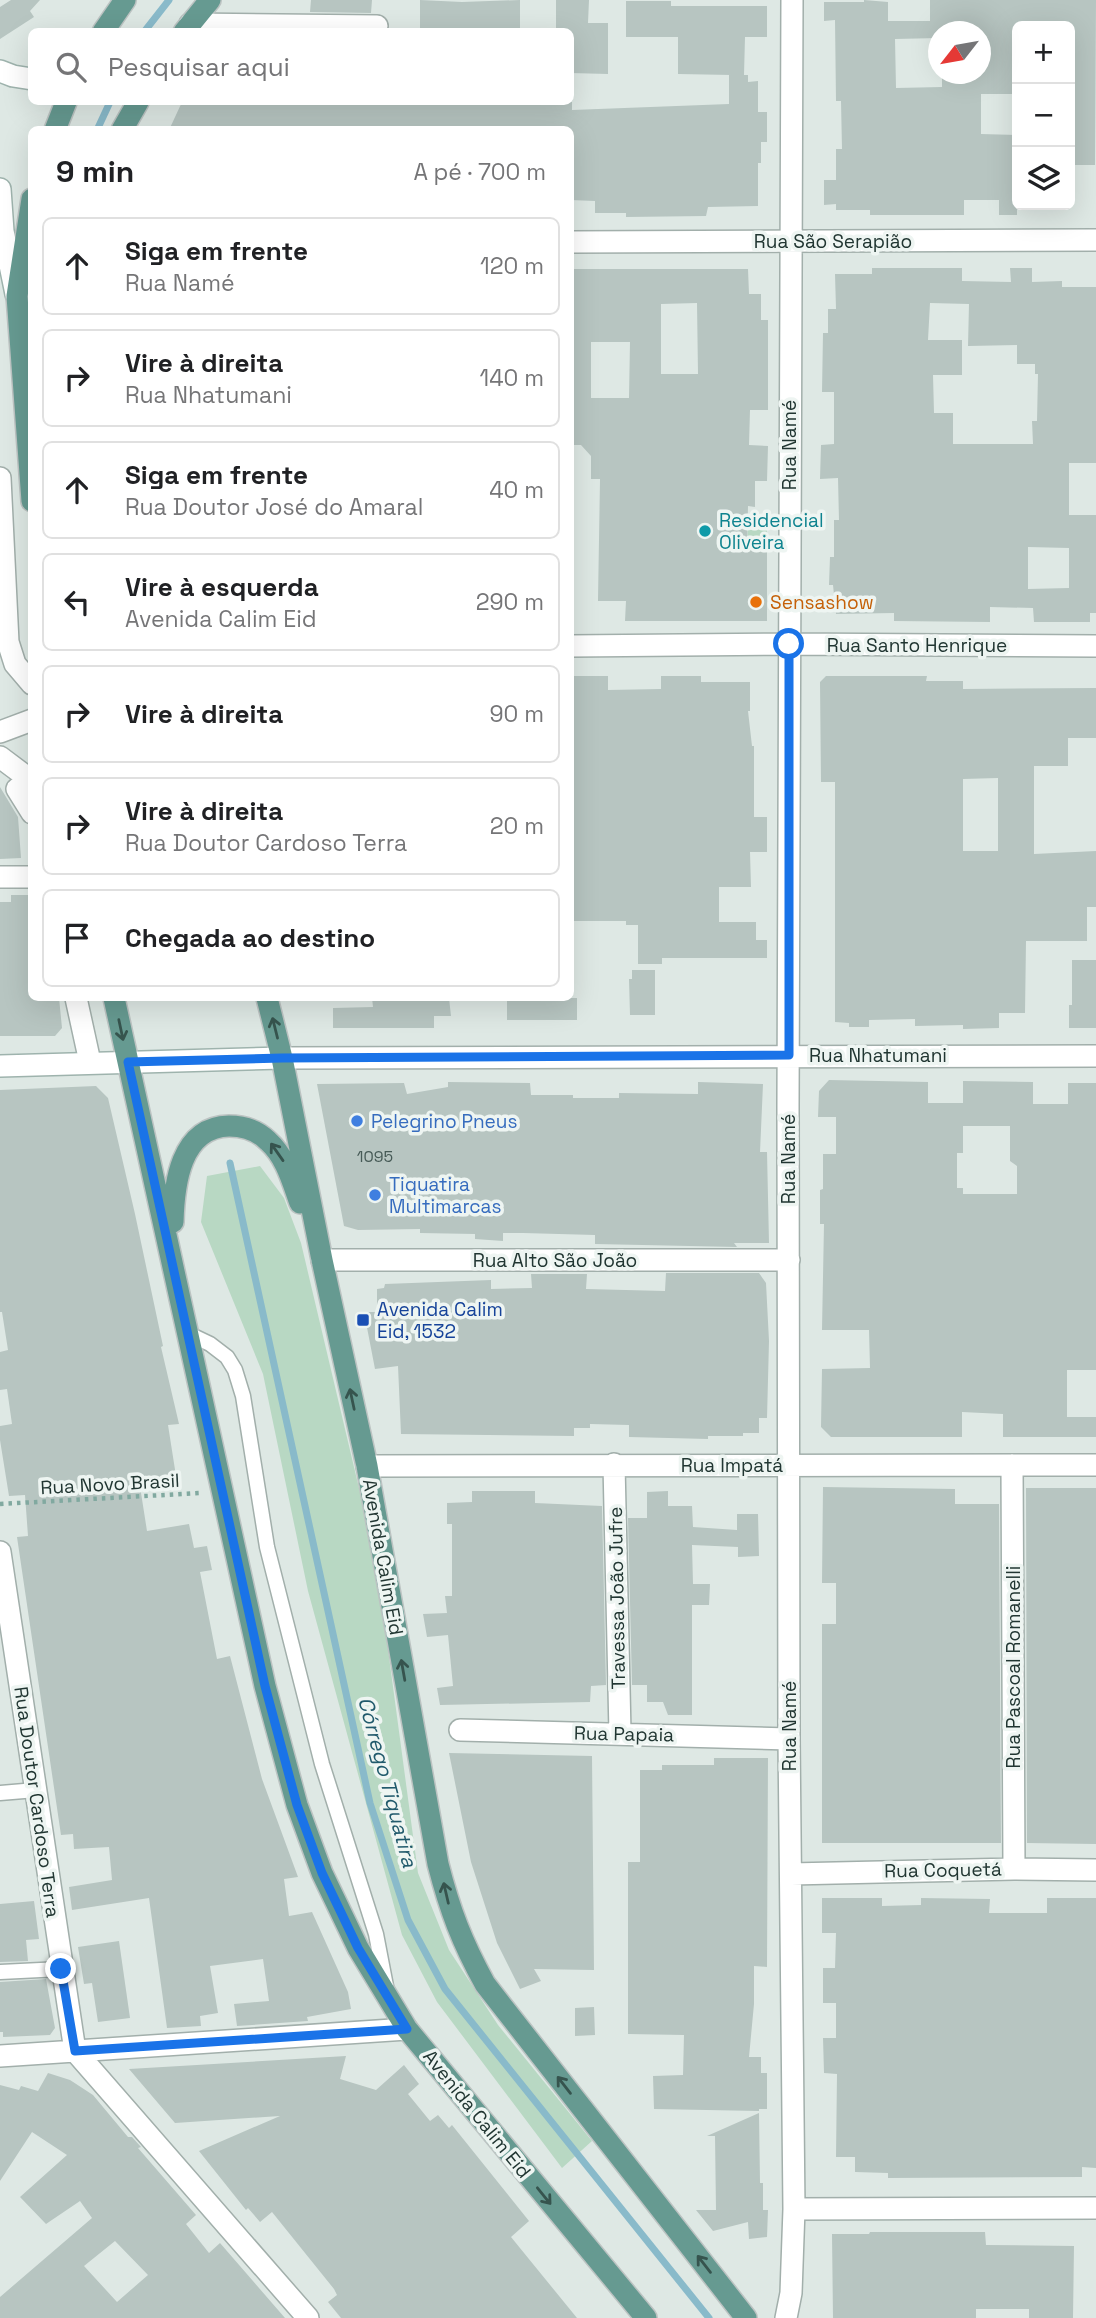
<!DOCTYPE html>
<html lang="pt">
<meta charset="utf-8">
<style>
:root{--surface:#fff;--page:#f2f2f2;--text:#202124;--muted:#757577;--line:#e0e0e0}
body{margin:0;font-family:"Space Grotesk",sans-serif;background:var(--page);color:var(--text)}
.controls{position:absolute;right:21px;top:21px;display:grid;overflow:hidden;border-radius:10px;box-shadow:0 7px 28px #0002}
.controls button{width:63px;height:63px;display:grid;place-items:center;padding:0;border:0;border-bottom:2px solid var(--line);background:var(--surface);color:var(--text);font:35px sans-serif}
.compass{position:absolute;left:928px;top:21px;width:63px;height:63px;border-radius:50%;background:var(--surface);box-shadow:0 7px 28px #0002;rotate:239deg}
.stop{position:absolute;width:21px;height:21px;margin:-16px;border:5px solid #1a73e8;border-radius:50%;background:#fff}
.stop.end{background:#1a73e8;border-color:#fff;box-shadow:0 2px 7px #0008}
.list{margin:0;padding:0;list-style:none}
h2{display:flex;justify-content:space-between;align-items:center;height:91px;margin:0;padding:0 28px;font-size:30px}
h2 small{font-size:23px;font-weight:400;color:var(--muted)}
.list li{display:grid;grid-template-columns:46px 1fr auto;gap:21px;align-items:center;box-sizing:border-box;height:98px;margin:0 14px 14px;padding:0 14px;border:2px solid var(--line);border-radius:10px}
.list b{display:block;font-size:26px;white-space:nowrap}
.list p{margin:0;font-size:23px;white-space:nowrap;color:var(--muted)}
.list em{font-size:23px;font-style:normal;color:var(--muted)}
.icon{flex:none;width:38px;height:38px;fill:none;stroke:currentColor;stroke-width:2;stroke-linecap:round;stroke-linejoin:round}
.map{position:relative;flex:none;width:1096px;height:2318px;overflow:hidden}
.search{position:absolute;background:var(--surface);box-shadow:0 7px 28px #0002;left:28px;top:28px;width:546px;height:77px;display:flex;align-items:center;gap:18px;box-sizing:border-box;padding:0 24px;border-radius:10px;color:var(--muted);font-size:26px}
.panel{position:absolute;background:var(--surface);box-shadow:0 7px 28px #0002;left:28px;top:126px;width:546px;height:875px;border-radius:10px}
.map>svg:first-child{display:block}
</style>
<div class="map">
<svg width="1096" height="2318" viewBox="0 0 1096 2318">
<rect width="100%" height="100%" fill="#dee8e4"/>
<path fill="#b8d8c3" d="M 748,521 L 767,521 L 767,550 L 747,550 Z
M 260,1166 L 284,1198 L 301,1243 L 376,1560 L 418,1873 L 449,1950 L 498,2025 L 592,2141 L 562,2168 L 437,2002 L 402,1935 L 308,1591 L 263,1374 L 201,1222 L 207,1176 Z"/>
<g fill="none" stroke-linecap="round" stroke-linejoin="round">
<path stroke="#89baca" stroke-width="7" d="M 144,32 L 169,0
M 97,130 L 110,102
M 230,1163 L 370,1803 L 408,1920 L 445,1989 L 709,2318"/>
</g>
<path fill="#b7c5c1" fill-rule="evenodd" d="M 11,0 L 40,0 L 30,11 L 34,17 L 0,39 L 0,7 Z
M 311,0 L 372,0 L 371,13 L 310,12 Z
M 420,0 L 462,2 L 520,0 L 520,32 L 420,32 Z
M 556,0 L 589,0 L 588,23 L 608,23 L 608,74 L 570,73 L 570,32 L 556,32 Z
M 864,0 L 888,2 L 888,21 L 930,21 L 930,0 L 1096,0 L 1095,165 L 1070,165 L 1070,26 L 1017,26 L 1017,94 L 981,94 L 981,134 L 1017,135 L 1017,215 L 999,215 L 999,200 L 964,200 L 964,215 L 870,215 L 870,210 L 836,210 L 836,204 L 824,205 L 824,180 L 836,180 L 836,149 L 842,149 L 841,101 L 836,101 L 835,20 L 824,21 L 824,2 L 864,2 ZM 939,32 L 981,32 L 981,74 L 942,74 L 942,87 L 896,88 L 895,39 L 939,38 Z
M 626,1 L 671,1 L 671,6 L 767,6 L 767,37 L 745,37 L 744,75 L 748,75 L 748,82 L 758,81 L 758,112 L 767,112 L 767,142 L 761,142 L 761,163 L 758,163 L 758,206 L 708,207 L 706,216 L 626,217 L 626,213 L 595,213 L 595,201 L 570,200 L 570,130 L 169,130 L 182,102 L 572,102 L 572,110 L 729,104 L 729,75 L 732,75 L 678,74 L 678,37 L 626,37 Z
M 872,268 L 962,268 L 962,281 L 1011,282 L 1010,268 L 1032,268 L 1032,282 L 1062,281 L 1062,287 L 1096,287 L 1096,463 L 1069,463 L 1069,515 L 1096,515 L 1096,613 L 1090,613 L 1090,622 L 1034,622 L 1033,608 L 990,607 L 990,622 L 894,621 L 894,613 L 836,614 L 833,585 L 829,585 L 830,557 L 834,557 L 834,520 L 839,520 L 838,478 L 820,479 L 821,445 L 834,444 L 834,392 L 822,392 L 823,333 L 828,333 L 828,309 L 836,309 L 835,274 L 872,274 ZM 930,303 L 969,304 L 968,346 L 1017,345 L 1017,364 L 1035,364 L 1035,374 L 1038,374 L 1037,421 L 1032,421 L 1033,444 L 953,444 L 953,413 L 934,413 L 933,375 L 962,375 L 962,340 L 928,340 ZM 1028,547 L 1069,548 L 1069,588 L 1028,589 Z
M 570,269 L 748,269 L 749,294 L 761,294 L 761,320 L 768,320 L 768,410 L 750,410 L 749,445 L 768,446 L 767,481 L 755,481 L 755,507 L 748,506 L 747,550 L 767,550 L 767,621 L 625,621 L 626,601 L 598,601 L 600,479 L 591,479 L 591,456 L 581,445 L 570,445 ZM 697,303 L 698,374 L 661,374 L 661,304 ZM 591,342 L 630,342 L 629,398 L 591,398 Z
M 570,676 L 608,676 L 608,690 L 661,689 L 661,676 L 701,676 L 701,682 L 750,682 L 750,711 L 748,711 L 752,746 L 754,746 L 754,817 L 767,817 L 767,852 L 750,852 L 751,887 L 719,887 L 719,922 L 756,922 L 756,940 L 767,940 L 767,958 L 662,958 L 662,964 L 638,964 L 638,925 L 626,925 L 626,921 L 570,921 Z
M 826,676 L 927,676 L 926,681 L 963,681 L 963,689 L 1096,688 L 1096,738 L 1068,738 L 1068,766 L 1034,766 L 1034,854 L 1096,851 L 1096,907 L 1087,907 L 1087,941 L 1026,941 L 1025,1013 L 999,1013 L 999,1028 L 963,1029 L 963,1025 L 915,1026 L 915,1019 L 869,1020 L 869,1027 L 849,1027 L 849,1023 L 835,1022 L 835,782 L 821,782 L 820,682 ZM 998,778 L 998,851 L 963,851 L 963,779 Z
M 0,787 L 18,817 L 21,858 L 0,859 Z
M 11,895 L 32,895 L 32,998 L 59,998 L 62,1028 L 55,1036 L 0,1036 L 0,902 L 11,902 Z
M 1072,960 L 1096,960 L 1096,1028 L 1069,1028 L 1069,1005 L 1072,1005 Z
M 632,970 L 655,970 L 655,1015 L 630,1015 L 629,979 L 632,979 Z
M 372,998 L 449,998 L 451,1016 L 434,1016 L 434,1028 L 333,1028 L 333,1008 L 373,1007 Z
M 507,998 L 577,998 L 577,1020 L 507,1020 Z
M 829,1080 L 928,1082 L 928,1103 L 963,1103 L 963,1081 L 1033,1082 L 1033,1104 L 1068,1104 L 1068,1083 L 1096,1083 L 1096,1370 L 1067,1370 L 1067,1417 L 1096,1417 L 1096,1437 L 1003,1437 L 1003,1414 L 962,1412 L 962,1437 L 831,1437 L 821,1427 L 822,1369 L 870,1368 L 869,1330 L 822,1330 L 824,1224 L 820,1224 L 820,1190 L 823,1189 L 823,1154 L 836,1154 L 836,1117 L 818,1117 L 819,1091 ZM 963,1126 L 1010,1126 L 1010,1161 L 1017,1166 L 1017,1194 L 963,1194 L 963,1188 L 957,1188 L 957,1153 L 963,1153 Z
M 448,1082 L 530,1083 L 531,1095 L 573,1095 L 573,1098 L 619,1098 L 619,1093 L 698,1094 L 698,1082 L 763,1084 L 760,1152 L 767,1152 L 769,1243 L 734,1243 L 737,1247 L 595,1244 L 595,1235 L 523,1233 L 503,1233 L 503,1241 L 475,1239 L 475,1234 L 420,1233 L 420,1229 L 358,1230 L 344,1226 L 317,1084 L 404,1083 L 407,1094 L 448,1087 Z
M 96,1086 L 108,1098 L 135,1214 L 163,1346 L 161,1347 L 179,1424 L 168,1425 L 176,1476 L 139,1480 L 147,1531 L 189,1524 L 194,1548 L 207,1546 L 212,1570 L 200,1572 L 217,1659 L 230,1656 L 262,1779 L 298,1877 L 284,1879 L 289,1916 L 312,1912 L 348,1992 L 351,2009 L 307,2017 L 308,2021 L 237,2026 L 234,2004 L 269,2001 L 263,1959 L 210,1966 L 218,2013 L 200,2016 L 201,2026 L 167,2028 L 149,1898 L 72,1910 L 69,1887 L 112,1880 L 109,1847 L 74,1849 L 73,1834 L 61,1835 L 17,1537 L 28,1536 L 25,1495 L 9,1496 L 0,1440 L 0,1426 L 12,1424 L 7,1389 L 0,1390 L 0,1352 L 8,1350 L 2,1312 L 0,1312 L 0,1090 Z
M 666,1273 L 759,1273 L 766,1283 L 769,1341 L 767,1418 L 759,1418 L 759,1433 L 743,1433 L 743,1436 L 708,1436 L 708,1439 L 629,1437 L 629,1425 L 590,1424 L 590,1428 L 574,1428 L 574,1436 L 401,1434 L 398,1366 L 375,1369 L 364,1312 L 377,1312 L 377,1289 L 384,1288 L 385,1284 L 491,1280 L 491,1289 L 532,1288 L 531,1274 L 587,1274 L 586,1289 L 665,1291 Z
M 823,1487 L 955,1489 L 955,1504 L 999,1504 L 1001,1843 L 822,1843 L 822,1624 L 836,1624 L 836,1583 L 822,1583 Z
M 1026,1488 L 1096,1488 L 1096,1844 L 1027,1843 Z
M 472,1491 L 535,1491 L 535,1503 L 602,1506 L 606,1685 L 591,1686 L 590,1702 L 440,1705 L 437,1688 L 453,1686 L 448,1635 L 427,1637 L 423,1614 L 447,1613 L 445,1596 L 452,1596 L 452,1524 L 447,1524 L 447,1503 L 472,1502 Z
M 668,1491 L 668,1506 L 692,1506 L 693,1527 L 737,1530 L 737,1514 L 758,1514 L 759,1556 L 738,1557 L 738,1547 L 692,1545 L 693,1584 L 710,1584 L 709,1605 L 692,1605 L 692,1715 L 668,1715 L 663,1702 L 647,1702 L 647,1685 L 632,1685 L 628,1518 L 647,1518 L 647,1492 Z
M 449,1753 L 592,1756 L 594,1970 L 534,1969 L 541,1981 L 520,1989 L 497,1943 L 471,1862 Z
M 714,1758 L 768,1758 L 767,1967 L 754,1966 L 754,2004 L 749,2057 L 761,2057 L 761,2073 L 767,2073 L 767,2109 L 759,2109 L 759,2111 L 654,2109 L 653,2076 L 683,2075 L 684,2035 L 628,2034 L 628,1862 L 640,1862 L 640,1770 L 662,1770 L 662,1765 L 714,1765 Z
M 822,1898 L 882,1898 L 882,1906 L 921,1905 L 921,1898 L 990,1899 L 989,1913 L 1047,1913 L 1047,1898 L 1096,1898 L 1096,2168 L 1082,2167 L 1082,2177 L 888,2178 L 888,2173 L 855,2172 L 855,2157 L 836,2157 L 837,2074 L 824,2073 L 823,2038 L 836,2038 L 836,2003 L 823,2003 L 823,1968 L 835,1968 L 836,1933 L 822,1933 Z
M 34,1901 L 39,1939 L 26,1940 L 28,1961 L 0,1962 L 0,1904 Z
M 119,1941 L 130,2018 L 98,2022 L 92,1983 L 84,1984 L 78,1947 Z
M 46,1979 L 55,2028 L 50,2035 L 3,2037 L 3,2032 L 0,2032 L 0,1982 Z
M 594,2007 L 595,2035 L 575,2036 L 575,2008 Z
M 346,2056 L 340,2079 L 376,2090 L 404,2065 L 419,2084 L 408,2094 L 430,2121 L 438,2115 L 449,2128 L 452,2125 L 529,2221 L 511,2237 L 577,2318 L 341,2318 L 328,2302 L 337,2295 L 334,2289 L 272,2212 L 260,2222 L 248,2208 L 246,2210 L 199,2151 L 280,2116 L 175,2123 L 129,2069 Z
M 48,2073 L 70,2080 L 93,2095 L 128,2137 L 132,2137 L 141,2147 L 138,2148 L 196,2215 L 186,2224 L 209,2253 L 220,2243 L 285,2318 L 0,2318 L 0,2297 L 92,2218 L 80,2201 L 46,2224 L 20,2197 L 67,2155 L 32,2132 L 0,2181 L 0,2085 L 19,2090 L 21,2086 L 38,2091 ZM 115,2241 L 148,2275 L 117,2302 L 84,2266 Z
M 759,2113 L 760,2183 L 763,2183 L 763,2210 L 768,2210 L 767,2237 L 749,2239 L 748,2222 L 713,2231 L 696,2210 L 716,2210 L 715,2136 L 707,2136 Z
M 870,2232 L 985,2232 L 986,2245 L 1074,2246 L 1073,2318 L 1029,2318 L 1029,2309 L 976,2309 L 976,2318 L 833,2318 L 832,2234 L 869,2234 Z"/>
<g fill="none" stroke-linecap="round" stroke-linejoin="round">
<g stroke="#a2afab" stroke-width="17">
<path id="lane" d="M 189,1334 L 210,1344 L 227,1357 L 235,1370 L 243,1396 L 267,1547 L 322,1764 L 376,1934 L 386,1986
M 0,1793 L 36,1790
M 0,1972 L 61,1969"/>
</g>
<g stroke="#a2afab" stroke-width="24">
<path id="street" d="M 190,24 L 377,26
M 570,242 L 1096,240
M 0,478 L 8,642 L 15,664 L 32,684
M 570,646 L 789,644 L 1096,646
M 0,732 L 32,720
M 0,757 L 32,781
M 17,789 L 32,813
M 0,877 L 32,877
M 76,998 L 90,1062
M 282,1058 L 1096,1056
M 322,1260 L 789,1260
M 614,1464 L 620,1733
M 1012,1465 L 1014,1869
M 367,1466 L 1096,1465
M 0,1552 L 75,2051 L 308,2318
M 460,1730 L 789,1739
M 791,1874 L 1014,1869 L 1096,1870
M 0,2056 L 407,2029
M 794,2209 L 1096,2208
M 786,2318 L 791,2293 L 794,2209 L 789,1739 L 788,1106 L 792,0"/>
</g>
<g stroke="#9eb3ad" stroke-width="24">
<path id="secondary" d="M 0,71 L 13,76 L 32,79
M 0,189 L 3,231 L 16,294
M 0,1066 L 282,1058"/>
</g>
<g stroke="#bcc3c2" stroke-width="24">
<path id="primary" d="M 103,32 L 125,0
M 184,32 L 210,0
M 55,130 L 66,102
M 122,130 L 138,102
M 32,199 L 17,296 L 32,501
M 114,998 L 265,1686 L 297,1805 L 322,1873 L 358,1948 L 407,2029 L 646,2318
M 267,998 L 282,1058 L 322,1260 L 367,1466 L 438,1864 C 450,1911 462,1942 485,1984 L 746,2318
M 173,1222 C 174,1185 180,1127 229,1126 C 244,1126 258,1131 268,1141 C 286,1157 292,1181 300,1203"/>
</g>
<path stroke="#81a9a0" stroke-width="4.5" stroke-dasharray="3.5 5" stroke-linecap="butt" d="M 0,1504 L 200,1493"/>
<use href="#lane" stroke="#fff" stroke-width="14"/>
<use href="#street" stroke="#fff" stroke-width="21"/>
<use href="#secondary" stroke="#fff" stroke-width="21"/>
<use href="#primary" stroke="#669a91" stroke-width="21"/>
</g>
<defs><path id="oneway-shaft" d="M-6 0H5M1.5-3L5.5 0L1.5 3" fill="none" stroke-width="1.6" stroke-linecap="round" stroke-linejoin="round" transform="scale(1.75)"/></defs>
<g stroke="#36544e">
<use href="#oneway-shaft" transform="translate(275 1028) rotate(-104)"/>
<use href="#oneway-shaft" transform="translate(121 1030) rotate(78)"/>
<use href="#oneway-shaft" transform="translate(277 1152) rotate(-125)"/>
<use href="#oneway-shaft" transform="translate(352 1399) rotate(-102)"/>
<use href="#oneway-shaft" transform="translate(403 1670) rotate(-100)"/>
<use href="#oneway-shaft" transform="translate(446 1893) rotate(-103)"/>
<use href="#oneway-shaft" transform="translate(564 2085) rotate(-128)"/>
<use href="#oneway-shaft" transform="translate(544 2196) rotate(51)"/>
<use href="#oneway-shaft" transform="translate(704 2264) rotate(-128)"/>
</g>
<g fill="none" stroke-linecap="round" stroke-linejoin="round">
<path stroke="#1a73e8" stroke-width="9" d="M 61,1969 L 75,2051 L 407,2029 L 358,1948 L 322,1873 L 297,1805 L 265,1686 L 128,1062 L 282,1058 L 789,1055 L 789,644"/>
</g>
<circle fill="#0f9aa8" stroke="#eef5f2" stroke-width="2.5" cx="705" cy="531" r="7"/>
<circle fill="#e8710a" stroke="#eef5f2" stroke-width="2.5" cx="756" cy="602" r="7"/>
<g fill="#3f7fe0" stroke="#eef5f2" stroke-width="2.5">
<circle cx="357" cy="1121" r="7"/>
<circle cx="375" cy="1195" r="7"/>
</g>
<rect fill="#1a4fb4" stroke="#eef5f2" stroke-width="2.5" x="356" y="1313" width="14" height="14" rx="3.5"/>
<g text-anchor="middle" dominant-baseline="central" stroke-width="7" stroke-linejoin="round" paint-order="stroke">
<g font-size="16" fill="#465a56">
<text x="375" y="1156">1095</text>
</g>
<g font-size="19" fill="#213632" stroke="#eef5f2">
<text x="833" y="241">Rua São Serapião</text>
<text transform="translate(789 445) rotate(-90)">Rua Namé</text>
<text x="917" y="645">Rua Santo Henrique</text>
<text x="878" y="1055">Rua Nhatumani</text>
<text transform="translate(788 1159) rotate(-90)">Rua Namé</text>
<text x="555" y="1260">Rua Alto São João</text>
<text x="732" y="1465">Rua Impatá</text>
<text transform="translate(110 1484) rotate(-3)">Rua Novo Brasil</text>
<text transform="translate(383 1557) rotate(80)">Avenida Calim Eid</text>
<text transform="translate(617 1598) rotate(-91)">Travessa João Jufre</text>
<text transform="translate(1013 1667) rotate(-90)">Rua Pascoal Romanelli</text>
<text transform="translate(789 1726) rotate(-90)">Rua Namé</text>
<text transform="translate(624 1734) rotate(1)">Rua Papaia</text>
<text transform="translate(37 1802) rotate(82)">Rua Doutor Cardoso Terra</text>
<text transform="translate(943 1870) rotate(-1)">Rua Coquetá</text>
<text transform="translate(477 2114) rotate(51)">Avenida Calim Eid</text>
</g>
<g font-size="19" fill="#0d838f" stroke="#eef5f2" text-anchor="start">
<text x="719" y="520">Residencial<tspan x="719" dy="22">Oliveira</tspan></text>
</g>
<g font-size="19" fill="#c56008" stroke="#eef5f2" text-anchor="start">
<text x="770" y="602">Sensashow</text>
</g>
<g font-size="19" fill="#366cbe" stroke="#eef5f2" text-anchor="start">
<text x="371" y="1121">Pelegrino Pneus</text>
<text x="389" y="1184">Tiquatira<tspan x="389" dy="22">Multimarcas</tspan></text>
</g>
<g font-size="19" fill="#164399" stroke="#eef5f2" text-anchor="start">
<text x="377" y="1309">Avenida Calim<tspan x="377" dy="22">Eid, 1532</tspan></text>
</g>
<g font-size="21" font-style="italic" fill="#215a6c" stroke="#eef5f2">
<text transform="translate(388 1782) rotate(75)">Córrego Tiquatira</text>
</g>
</g>
</svg>
<div class="controls">
<button>+</button>
<button>−</button>
<button><svg class="icon" aria-label="layers" viewBox="0 0 24 24"><path d="M12 4l9 5-9 5-9-5zM3 14l9 5 9-5"/></svg></button>
</div>
<svg class="compass" viewBox="-18 -18 36 36"><path d="M0-13l5 13h-10z" fill="#e53935"/><path d="M0 13l5-13h-10z" fill="#757577"/></svg>
<div class="stop" style="left:789px;top:644px"></div>
<div class="stop end" style="left:61px;top:1969px"></div>
<div class="search"><svg class="icon" aria-label="search" viewBox="0 0 24 24"><circle cx="10" cy="10" r="6"/><path d="M15 15l6 6"/></svg>Pesquisar aqui</div>
<section class="panel">
<h2>9 min<small>A pé · 700 m</small></h2>
<ul class="list">
<li><svg class="icon" aria-label="ahead" viewBox="0 0 24 24"><path d="M12 20V5M6 11l6-6 6 6"/></svg><div><b>Siga em frente</b><p>Rua Namé</p></div><em>120 m</em></li>
<li><svg class="icon" aria-label="right" viewBox="0 0 24 24"><path d="M7 20v-9h11M14 6l5 5-5 5"/></svg><div><b>Vire à direita</b><p>Rua Nhatumani</p></div><em>140 m</em></li>
<li><svg class="icon" aria-label="ahead" viewBox="0 0 24 24"><path d="M12 20V5M6 11l6-6 6 6"/></svg><div><b>Siga em frente</b><p>Rua Doutor José do Amaral</p></div><em>40 m</em></li>
<li><svg class="icon" aria-label="left" viewBox="0 0 24 24"><path d="M17 20v-9H6M10 6l-5 5 5 5"/></svg><div><b>Vire à esquerda</b><p>Avenida Calim Eid</p></div><em>290 m</em></li>
<li><svg class="icon" aria-label="right" viewBox="0 0 24 24"><path d="M7 20v-9h11M14 6l5 5-5 5"/></svg><div><b>Vire à direita</b></div><em>90 m</em></li>
<li><svg class="icon" aria-label="right" viewBox="0 0 24 24"><path d="M7 20v-9h11M14 6l5 5-5 5"/></svg><div><b>Vire à direita</b><p>Rua Doutor Cardoso Terra</p></div><em>20 m</em></li>
<li><svg class="icon" aria-label="arrive" viewBox="0 0 24 24"><path d="M6 21V4h12l-3 4 3 4H6"/></svg><div><b>Chegada ao destino</b></div></li>
</ul>
</section>
</div>
